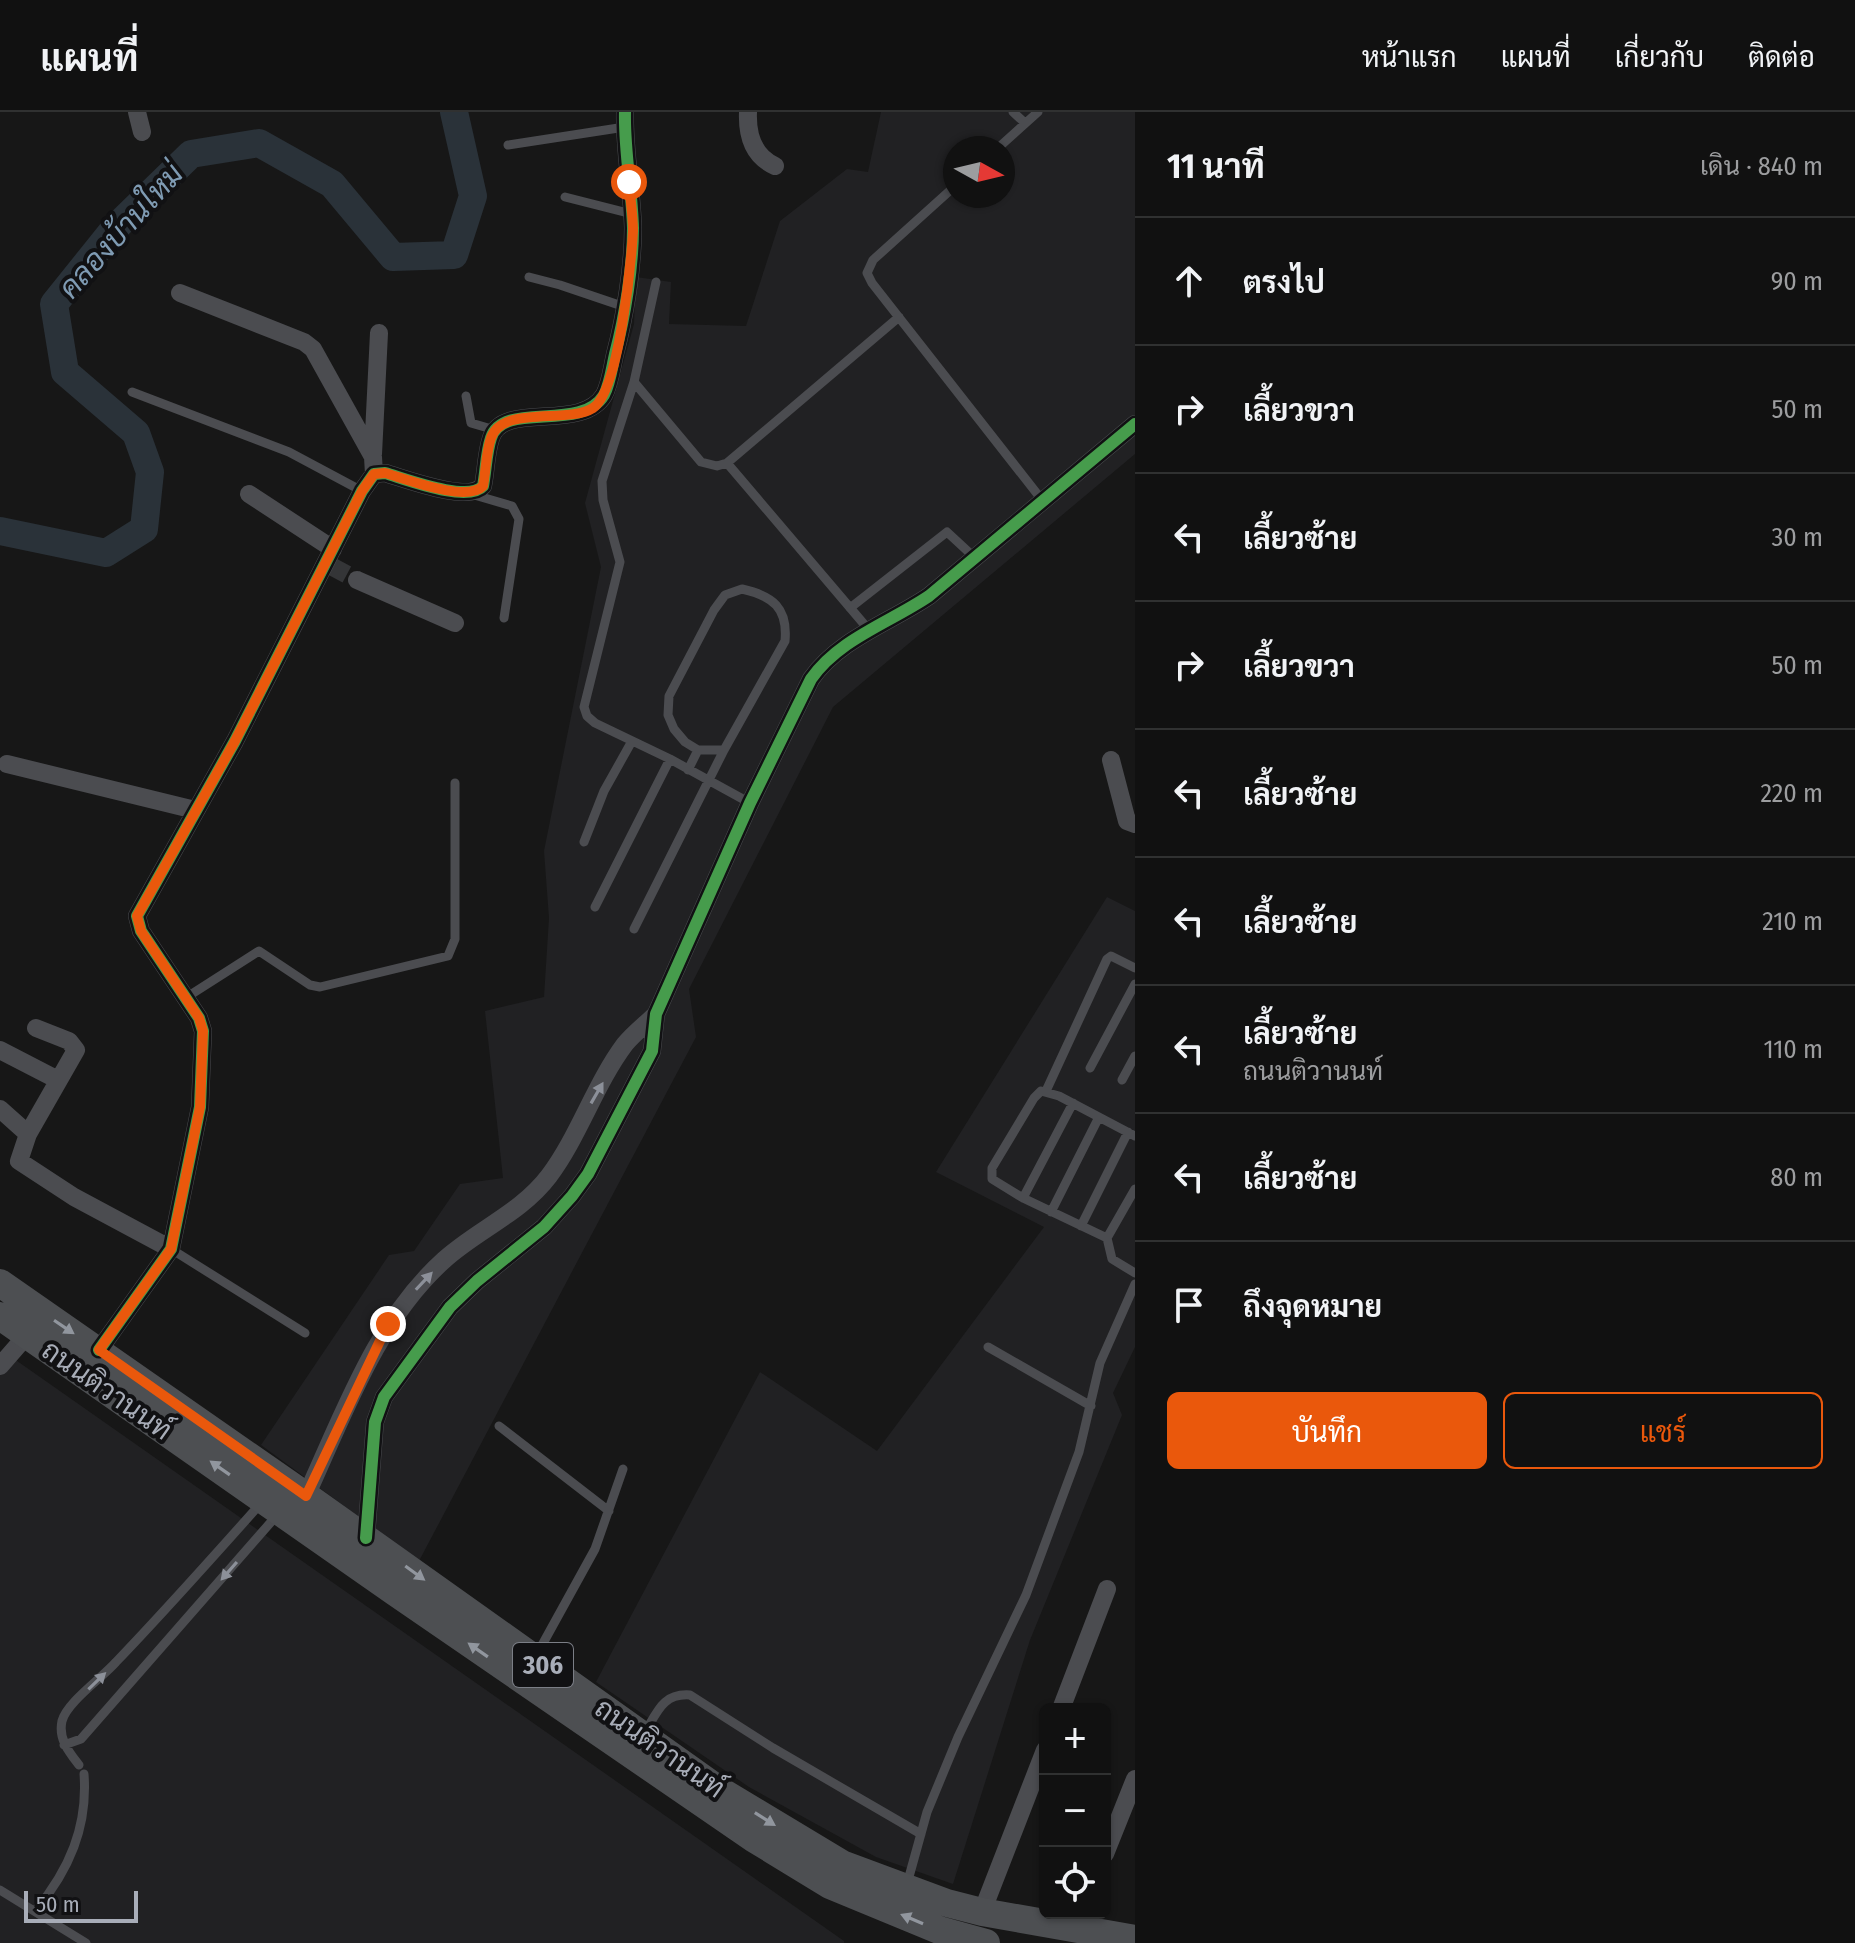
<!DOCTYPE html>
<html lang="th">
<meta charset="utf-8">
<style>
:root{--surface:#111;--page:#1e1f1f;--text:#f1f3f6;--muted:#9c9d9f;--line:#303131;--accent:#ea580c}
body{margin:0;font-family:"Fira Sans Condensed",Sarabun,sans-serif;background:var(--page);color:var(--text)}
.controls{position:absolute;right:24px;bottom:24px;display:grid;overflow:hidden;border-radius:12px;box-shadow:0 2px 6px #0004}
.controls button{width:72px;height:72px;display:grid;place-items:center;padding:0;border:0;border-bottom:2px solid var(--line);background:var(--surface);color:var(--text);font:40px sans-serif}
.compass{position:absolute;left:943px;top:24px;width:72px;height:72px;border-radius:50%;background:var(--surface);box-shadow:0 2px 6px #0004;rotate:98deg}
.scale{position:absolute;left:24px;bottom:20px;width:114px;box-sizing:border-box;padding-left:8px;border:4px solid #a8adb8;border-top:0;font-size:22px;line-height:28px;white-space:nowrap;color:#a8adb8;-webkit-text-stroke:6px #111113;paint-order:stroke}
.stop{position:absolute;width:24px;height:24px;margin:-18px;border:6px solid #ea580c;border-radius:50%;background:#fff}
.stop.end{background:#ea580c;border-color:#fff;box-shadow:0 2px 8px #0008}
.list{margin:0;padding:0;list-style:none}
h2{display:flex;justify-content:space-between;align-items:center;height:104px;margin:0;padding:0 32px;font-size:34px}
h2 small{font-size:26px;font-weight:400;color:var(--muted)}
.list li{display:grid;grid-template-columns:52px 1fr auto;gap:24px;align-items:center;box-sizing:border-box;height:128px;padding:0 32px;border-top:2px solid var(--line)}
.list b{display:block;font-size:30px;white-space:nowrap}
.list p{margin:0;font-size:26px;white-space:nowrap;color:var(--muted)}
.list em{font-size:26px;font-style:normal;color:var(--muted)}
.actions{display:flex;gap:16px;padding:24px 32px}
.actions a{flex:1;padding:18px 0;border:2px solid var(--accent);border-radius:12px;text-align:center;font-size:28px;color:var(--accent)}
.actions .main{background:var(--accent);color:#fff}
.icon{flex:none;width:44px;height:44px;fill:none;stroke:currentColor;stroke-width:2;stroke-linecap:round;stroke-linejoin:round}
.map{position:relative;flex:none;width:1135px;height:1831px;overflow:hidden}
header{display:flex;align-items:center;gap:48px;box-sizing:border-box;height:112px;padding:0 40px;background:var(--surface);border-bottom:2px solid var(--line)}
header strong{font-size:38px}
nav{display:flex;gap:44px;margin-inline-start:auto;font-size:28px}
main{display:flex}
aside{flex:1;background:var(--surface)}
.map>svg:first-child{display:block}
</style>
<header>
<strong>แผนที่</strong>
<nav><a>หน้าแรก</a><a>แผนที่</a><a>เกี่ยวกับ</a><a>ติดต่อ</a></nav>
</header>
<main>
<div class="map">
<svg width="1135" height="1831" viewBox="0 0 1135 1831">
<rect width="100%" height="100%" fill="#171717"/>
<path fill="#212123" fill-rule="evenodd" d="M 881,0 L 1135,0 L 1135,342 L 833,595 L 689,877 L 696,925 L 419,1449 L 261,1333 L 389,1143 L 414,1139 L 460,1072 L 503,1066 L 485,899 L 544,885 L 549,806 L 544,739 L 601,455 L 585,391 L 634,212 L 636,165 L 671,170 L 669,212 L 746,214 L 780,109 L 847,57 L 868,60 ZM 955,36 L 1003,36 L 1003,84 L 955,84 Z
M 1107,785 L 1135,799 L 1135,1235 L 1113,1281 L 1122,1303 L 1030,1528 L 953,1772 L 876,1745 L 749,1675 L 596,1570 L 760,1260 L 877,1339 L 1044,1115 L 936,1060 Z
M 10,1244 L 844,1829 L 844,1831 L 0,1831 L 0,1254 Z"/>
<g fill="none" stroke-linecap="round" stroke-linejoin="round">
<path stroke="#2a3239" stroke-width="28" d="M 0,419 L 106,441 L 144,417 L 150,360 L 136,321 L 65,260 L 54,192 L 115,116 L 191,42 L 259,31 L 332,72 L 393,145 L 454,143 L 473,84 L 454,0"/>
<path stroke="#343537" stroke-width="18" stroke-dasharray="18 9" stroke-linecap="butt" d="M 331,454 L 357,468"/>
<path stroke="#4b4c50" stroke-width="9" d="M 1013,0 L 1025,11
M 508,33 L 625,15
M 998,36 L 1038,0
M 955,74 L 873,148 L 867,161 L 872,171 L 1042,388
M 565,85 L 632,102
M 529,165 L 560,173 L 625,195
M 656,170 L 634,270 L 602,369 L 603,388 L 620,450 L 584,595 L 587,604 L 595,611 L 670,647 L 750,691
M 634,270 L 701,350 L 717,354 L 727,351 L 899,205
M 132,280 L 289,340 L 362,379
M 466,284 L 471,311 L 495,318
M 727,351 L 869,518
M 471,382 L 512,394 L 519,407 L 504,506
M 742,477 C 773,484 788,496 785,529 L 724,638 L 698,638 L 685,630 L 674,617 L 668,603 L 669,584 L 714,498 L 725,483 Z
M 850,496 L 947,420 L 974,445
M 688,658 L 698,638
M 584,730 L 604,679 L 632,629
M 595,795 L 670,647
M 634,817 L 724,638
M 187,885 L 259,839 L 310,873 L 320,875 L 448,844 L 455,827 L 455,671
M 1090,956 L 1135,872
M 1122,968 L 1135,944
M 1046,979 L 1107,847 L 1111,844 L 1135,856
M 1135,1077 L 1107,1126 L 1112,1147 L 1135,1161
M 1023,1086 L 1073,991
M 1051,1100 L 1099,1005
M 1081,1114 L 1128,1020
M 1107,1126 L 1023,1086 L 992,1067 L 992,1056 L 1034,986 L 1041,979 L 1059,984 L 1135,1024
M 171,1137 L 305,1221
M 988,1235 L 1091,1294
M 499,1314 L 609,1399
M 536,1544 L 595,1437 L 623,1357
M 644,1622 C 657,1601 662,1581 690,1583 L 773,1636 L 921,1722
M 64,1633 L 81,1627 L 278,1402
M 79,1653 C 69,1640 58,1627 62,1609 C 67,1590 102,1566 116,1550 C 166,1498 214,1444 262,1390
M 907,1772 L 927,1700 L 958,1625 L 1026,1483 L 1079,1340 L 1100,1251 L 1135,1172
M 0,1778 L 86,1831
M 36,1798 C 69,1758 88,1715 84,1662"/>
<path stroke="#4b4c50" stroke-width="18" d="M 137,0 L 142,20
M 748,0 C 747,23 753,44 775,54
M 180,181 L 304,230 L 313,237 L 373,345 L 374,362
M 373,342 L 379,221
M 249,382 L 333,437
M 357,468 L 455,511
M 1111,648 L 1127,709 L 1135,712
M 7,652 L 195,698
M 0,938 L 58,968
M 0,997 L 28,1022 L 19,1049 L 74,1085 L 171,1137
M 28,1022 L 76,938 L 69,929 L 36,916
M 99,1238 L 171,1137 L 200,995 L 203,919 L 199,906 L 141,819 L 137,804 L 235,629 L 362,379 L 374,362 L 385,361 C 406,367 468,391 483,374 C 486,359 486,341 491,326 C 503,288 581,321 604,283 C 610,272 612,255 615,242 C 625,204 633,155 633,116 C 632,77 624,39 625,0
M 0,1254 L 27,1223
M 306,1384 C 344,1302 376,1209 444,1148 C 477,1118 521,1101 549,1064 C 579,1024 595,972 625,932 C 634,921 646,912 656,902
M 366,1426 L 375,1310 L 384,1285 L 450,1195 L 477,1169 L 544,1115 L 572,1084 L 588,1062 L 652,939 L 656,902 L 750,691 L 811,567 C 839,527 889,511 929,484 L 1135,312
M 1061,1597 L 1107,1477
M 1105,1742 L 1135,1667
M 982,1800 L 1045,1638"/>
<path stroke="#4d4f52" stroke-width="28" d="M 0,1171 L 306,1384 L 719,1678 L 842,1752 L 947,1791 L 982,1800 L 1135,1827
M 0,1204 L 395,1480 L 753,1726 L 830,1773 L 939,1818 L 986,1831"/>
<g stroke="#111113" stroke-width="17">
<path id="cycleway" d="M 99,1238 L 171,1137 L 200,995 L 203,919 L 199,906 L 141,819 L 137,804 L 235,629 L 362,379 L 374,362 L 385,361 C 406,367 468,391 483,374 C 486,359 486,341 491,326 C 503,288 581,321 604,283 C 610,272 612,255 615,242 C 625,204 633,155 633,116 C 632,77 624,39 625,0
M 366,1426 L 375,1310 L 384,1285 L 450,1195 L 477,1169 L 544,1115 L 572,1084 L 588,1062 L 652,939 L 656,902 L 750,691 L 811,567 C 839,527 889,511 929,484 L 1135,312"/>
</g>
<use href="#cycleway" stroke="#469c4c" stroke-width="12"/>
</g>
<defs><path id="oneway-solid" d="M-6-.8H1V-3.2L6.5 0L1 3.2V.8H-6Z" transform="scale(2)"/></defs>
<g fill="#8c9099">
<use href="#oneway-solid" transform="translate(597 981) rotate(-60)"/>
<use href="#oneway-solid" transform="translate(424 1169) rotate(-47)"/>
<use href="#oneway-solid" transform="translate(229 1459) rotate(131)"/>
<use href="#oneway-solid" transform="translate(97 1569) rotate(-44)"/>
</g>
<g fill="#91969e">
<use href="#oneway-solid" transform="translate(64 1215) rotate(34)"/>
<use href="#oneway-solid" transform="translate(220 1356) rotate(-145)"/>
<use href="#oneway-solid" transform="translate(415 1461) rotate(36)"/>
<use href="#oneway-solid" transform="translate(478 1538) rotate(-145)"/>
<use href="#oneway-solid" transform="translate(765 1707) rotate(32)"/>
<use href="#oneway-solid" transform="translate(912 1807) rotate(-157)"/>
</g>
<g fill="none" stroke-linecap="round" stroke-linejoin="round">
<path stroke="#ea580c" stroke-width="10" d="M 388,1212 L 306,1384 L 99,1238 L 171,1137 L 200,995 L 203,919 L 199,906 L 141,819 L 137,804 L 235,629 L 362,379 L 374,362 L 385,361 C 406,367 467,391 483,374 C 486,359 486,340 491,326 C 502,293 568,312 593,296 C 619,279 631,152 633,119 C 633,103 630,86 629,70"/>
</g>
<g text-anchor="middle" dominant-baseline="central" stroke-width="8" stroke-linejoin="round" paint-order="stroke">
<rect fill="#111113" stroke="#7b7e86" stroke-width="2" x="513" y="1531" width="60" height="44" rx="6"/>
<g font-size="26" font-weight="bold" fill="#a8adb8">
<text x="543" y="1553">306</text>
</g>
<g font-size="28" fill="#a8adb8" stroke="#111113">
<text transform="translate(107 1278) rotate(35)">ถนนติวานนท์</text>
<text transform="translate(660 1636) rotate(35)">ถนนติวานนท์</text>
</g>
<g font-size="30" font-style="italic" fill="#7f9bb3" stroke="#111113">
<text transform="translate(121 119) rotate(-48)">คลองบ้านใหม่</text>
</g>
</g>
</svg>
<div class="controls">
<button>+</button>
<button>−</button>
<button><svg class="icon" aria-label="locate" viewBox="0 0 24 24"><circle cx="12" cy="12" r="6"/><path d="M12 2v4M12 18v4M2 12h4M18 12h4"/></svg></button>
</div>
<svg class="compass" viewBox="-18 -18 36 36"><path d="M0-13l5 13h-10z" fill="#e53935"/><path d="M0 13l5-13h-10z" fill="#9c9d9f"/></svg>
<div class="scale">50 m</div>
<div class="stop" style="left:629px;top:70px"></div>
<div class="stop end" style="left:388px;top:1212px"></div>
</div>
<aside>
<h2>11 นาที<small>เดิน · 840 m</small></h2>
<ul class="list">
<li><svg class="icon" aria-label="ahead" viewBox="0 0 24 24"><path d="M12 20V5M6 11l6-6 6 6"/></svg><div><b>ตรงไป</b></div><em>90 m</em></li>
<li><svg class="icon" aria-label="right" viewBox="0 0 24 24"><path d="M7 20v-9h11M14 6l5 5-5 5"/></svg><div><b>เลี้ยวขวา</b></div><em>50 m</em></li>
<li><svg class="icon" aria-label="left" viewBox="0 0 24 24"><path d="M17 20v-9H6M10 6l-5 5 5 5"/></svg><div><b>เลี้ยวซ้าย</b></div><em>30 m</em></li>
<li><svg class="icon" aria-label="right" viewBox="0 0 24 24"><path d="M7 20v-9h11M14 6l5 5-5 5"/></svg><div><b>เลี้ยวขวา</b></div><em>50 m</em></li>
<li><svg class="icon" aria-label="left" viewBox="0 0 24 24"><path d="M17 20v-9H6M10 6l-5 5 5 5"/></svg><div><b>เลี้ยวซ้าย</b></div><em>220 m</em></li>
<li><svg class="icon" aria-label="left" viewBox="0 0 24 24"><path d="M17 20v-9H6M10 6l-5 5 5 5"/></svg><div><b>เลี้ยวซ้าย</b></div><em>210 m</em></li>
<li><svg class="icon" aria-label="left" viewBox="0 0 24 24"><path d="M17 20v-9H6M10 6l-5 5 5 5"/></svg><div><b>เลี้ยวซ้าย</b><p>ถนนติวานนท์</p></div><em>110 m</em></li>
<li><svg class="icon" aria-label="left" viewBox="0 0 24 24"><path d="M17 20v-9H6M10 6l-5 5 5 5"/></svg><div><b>เลี้ยวซ้าย</b></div><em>80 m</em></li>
<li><svg class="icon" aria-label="arrive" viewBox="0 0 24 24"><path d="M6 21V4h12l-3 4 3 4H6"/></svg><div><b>ถึงจุดหมาย</b></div></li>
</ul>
<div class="actions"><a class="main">บันทึก</a><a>แชร์</a></div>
</aside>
</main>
